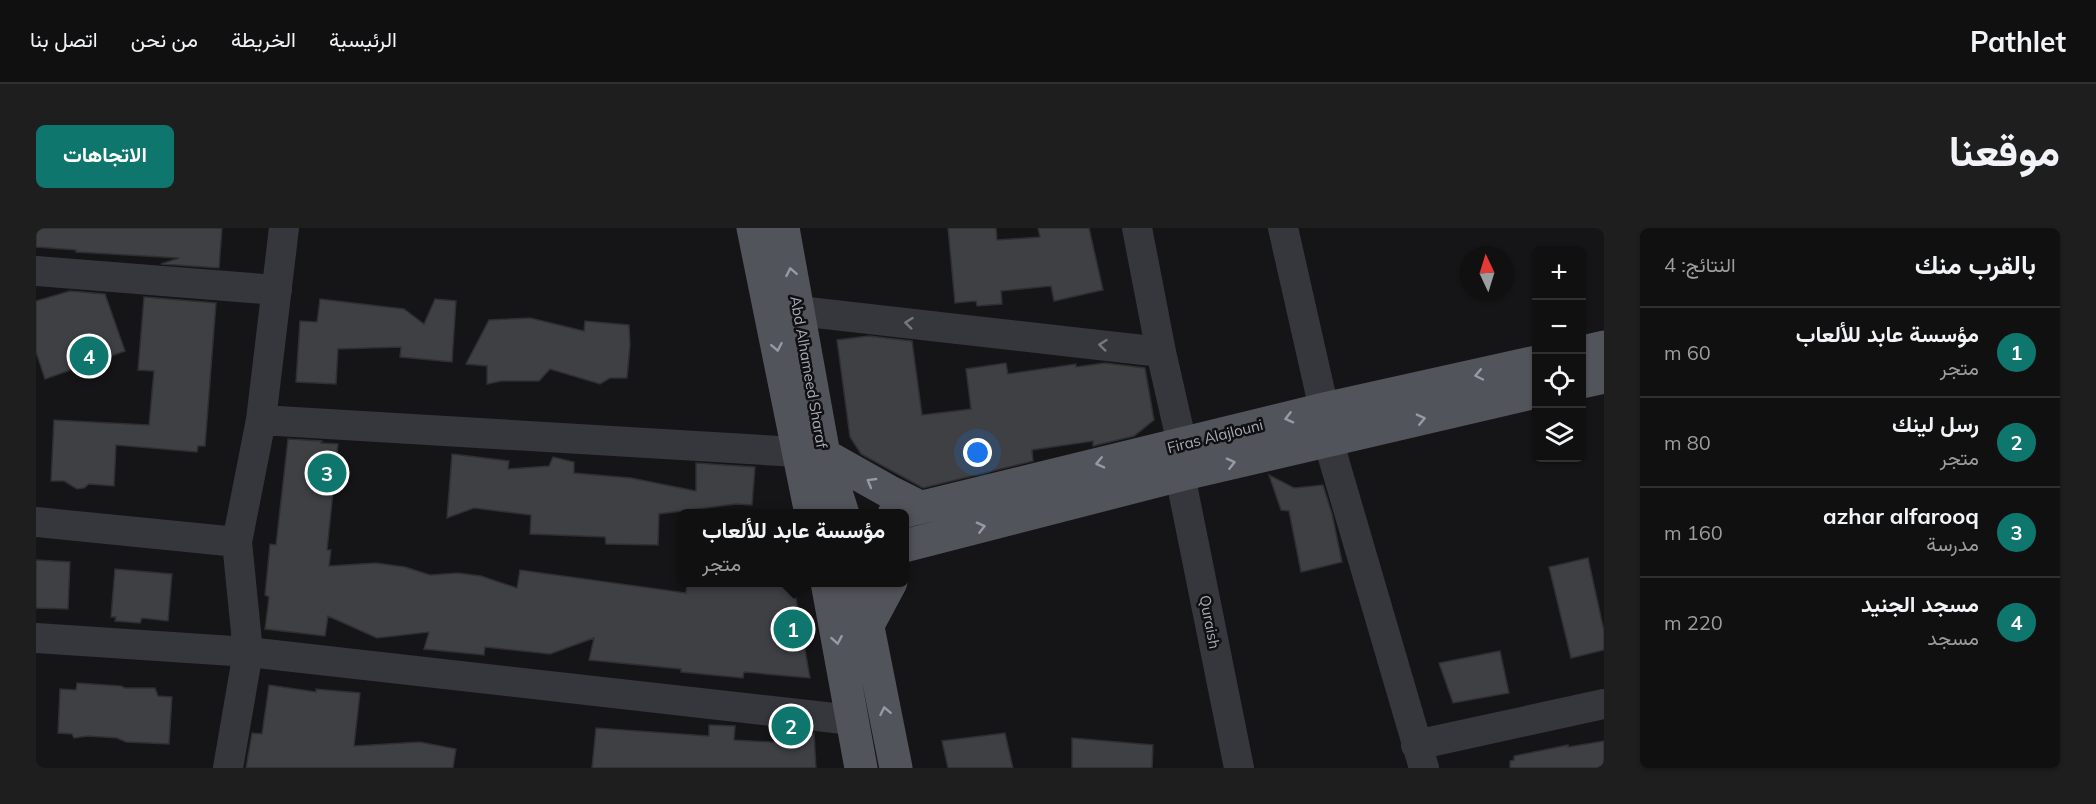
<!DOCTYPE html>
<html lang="ar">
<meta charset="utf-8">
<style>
:root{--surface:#101011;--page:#1e1e1f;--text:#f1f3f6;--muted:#9c9d9f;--line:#303031;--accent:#0f766e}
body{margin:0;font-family:Mulish,Vazirmatn,sans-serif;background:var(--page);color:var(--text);direction:rtl}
.controls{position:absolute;right:18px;top:18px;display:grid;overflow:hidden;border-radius:9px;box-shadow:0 2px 4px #0004}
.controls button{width:54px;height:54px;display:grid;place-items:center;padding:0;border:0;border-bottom:2px solid var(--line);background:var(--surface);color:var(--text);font:30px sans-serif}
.compass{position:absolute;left:1424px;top:18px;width:54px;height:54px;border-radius:50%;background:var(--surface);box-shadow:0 2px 4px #0004;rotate:356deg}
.you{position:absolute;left:942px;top:225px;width:21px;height:21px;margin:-15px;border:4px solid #fff;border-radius:50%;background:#1a73e8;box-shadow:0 0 0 9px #1a73e833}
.badge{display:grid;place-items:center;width:39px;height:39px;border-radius:50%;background:var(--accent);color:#fff;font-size:20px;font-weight:700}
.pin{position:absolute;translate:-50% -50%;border:3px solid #fff;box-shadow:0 2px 6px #0006}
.popup{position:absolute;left:642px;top:281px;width:231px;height:78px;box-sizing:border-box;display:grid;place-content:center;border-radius:9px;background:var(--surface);filter:drop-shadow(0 2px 4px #0005);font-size:20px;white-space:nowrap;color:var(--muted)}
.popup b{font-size:22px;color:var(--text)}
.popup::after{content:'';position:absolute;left:50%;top:100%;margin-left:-12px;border:12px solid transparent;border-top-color:var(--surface)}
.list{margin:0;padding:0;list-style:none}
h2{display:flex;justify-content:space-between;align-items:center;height:78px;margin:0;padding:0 24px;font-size:26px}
h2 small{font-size:20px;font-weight:400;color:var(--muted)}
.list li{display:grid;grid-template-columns:39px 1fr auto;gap:18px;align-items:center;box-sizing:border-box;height:90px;padding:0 24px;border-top:2px solid var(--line)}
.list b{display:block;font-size:22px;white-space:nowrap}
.list p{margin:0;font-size:20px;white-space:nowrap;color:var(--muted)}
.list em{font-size:20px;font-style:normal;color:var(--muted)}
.icon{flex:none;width:33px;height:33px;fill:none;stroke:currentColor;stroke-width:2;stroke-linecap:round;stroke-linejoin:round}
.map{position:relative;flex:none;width:1568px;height:540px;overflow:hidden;direction:ltr;border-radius:9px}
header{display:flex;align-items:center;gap:36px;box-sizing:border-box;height:84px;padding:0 30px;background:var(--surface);border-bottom:2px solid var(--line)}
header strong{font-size:28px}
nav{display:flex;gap:33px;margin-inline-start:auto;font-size:21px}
.intro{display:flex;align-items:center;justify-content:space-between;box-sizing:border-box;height:144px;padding:0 36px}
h1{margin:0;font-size:42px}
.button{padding:15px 27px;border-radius:9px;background:var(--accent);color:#fff;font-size:21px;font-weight:700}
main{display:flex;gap:36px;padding:0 36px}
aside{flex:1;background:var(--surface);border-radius:9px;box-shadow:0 2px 4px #0004}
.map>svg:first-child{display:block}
</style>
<header>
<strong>Pathlet</strong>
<nav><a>الرئيسية</a><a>الخريطة</a><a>من نحن</a><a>اتصل بنا</a></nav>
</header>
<div class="intro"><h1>موقعنا</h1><a class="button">الاتجاهات</a></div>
<main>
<aside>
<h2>بالقرب منك<small>النتائج: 4</small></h2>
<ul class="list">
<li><span class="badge">1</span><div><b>مؤسسة عابد للألعاب</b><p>متجر</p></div><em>60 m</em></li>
<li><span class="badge">2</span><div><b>رسل لينك</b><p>متجر</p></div><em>80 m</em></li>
<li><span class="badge">3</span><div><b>azhar alfarooq</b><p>مدرسة</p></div><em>160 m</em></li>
<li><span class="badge">4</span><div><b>مسجد الجنيد</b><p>مسجد</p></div><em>220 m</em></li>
</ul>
</aside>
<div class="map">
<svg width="1568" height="540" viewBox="0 0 1568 540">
<rect width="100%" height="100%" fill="#151517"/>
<path fill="#3f4044" stroke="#2f2f33" stroke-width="1.5" d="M 0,0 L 186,0 L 183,40 L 125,36 L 143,30 L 40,24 L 40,22 L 0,19 Z
M 912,0 L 960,0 L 961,12 L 1004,9 L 1002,0 L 1053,0 L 1067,62 L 1018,73 L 1015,58 L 965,63 L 966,76 L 941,78 L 940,73 L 919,75 Z
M 34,63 L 69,66 L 89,123 L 9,151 L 0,124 L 0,73 Z
M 108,69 L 180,75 L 169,218 L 162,218 L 161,224 L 80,217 L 78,258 L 53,256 L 48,260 L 41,261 L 28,253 L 15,253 L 18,192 L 113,197 L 118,143 L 102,142 Z
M 284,71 L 368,81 L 388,96 L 399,71 L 420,73 L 416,134 L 364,129 L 365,119 L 302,121 L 300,156 L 260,154 L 264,93 L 281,94 Z
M 494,90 L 548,103 L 549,93 L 593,97 L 594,117 L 591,150 L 574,150 L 564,156 L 514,141 L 503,153 L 465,153 L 451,156 L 451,138 L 430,136 L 453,92 Z
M 833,108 L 876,113 L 886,187 L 935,181 L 930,141 L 970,135 L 972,146 L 1040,136 L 1040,139 L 1069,135 L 1109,140 L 1118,192 L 1098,208 L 1057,218 L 1057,213 L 996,222 L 997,233 L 887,260 L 825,226 L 814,209 L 801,112 Z
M 252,211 L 286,213 L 285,215 L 302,216 L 291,322 L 295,322 L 293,338 L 340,335 L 369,339 L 394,347 L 422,345 L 445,348 L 481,360 L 484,342 L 650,365 L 651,354 L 757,354 L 774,450 L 708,444 L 707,450 L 645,444 L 645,441 L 553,432 L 558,410 L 514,426 L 449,419 L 448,427 L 388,421 L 393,404 L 341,410 L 292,388 L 289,408 L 229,401 L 233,369 L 229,367 L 234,316 L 240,317 Z
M 416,226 L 473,233 L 472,241 L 513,238 L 517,229 L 538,234 L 538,245 L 595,250 L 660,263 L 660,235 L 719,239 L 716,277 L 700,276 L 623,286 L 622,317 L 570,316 L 569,309 L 494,306 L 495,287 L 438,280 L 411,290 Z
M 1233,247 L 1258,260 L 1287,257 L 1296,286 L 1306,334 L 1265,344 L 1253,283 L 1245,282 Z
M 1552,330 L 1568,403 L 1568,422 L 1535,430 L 1513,339 Z
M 0,332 L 34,334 L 32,381 L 0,380 Z
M 79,341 L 136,346 L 132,393 L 106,390 L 104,395 L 79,393 L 80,389 L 75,389 Z
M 1464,423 L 1473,465 L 1417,475 L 1403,435 Z
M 41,455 L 85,458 L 89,460 L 119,460 L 122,468 L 136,469 L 133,516 L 90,514 L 81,510 L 52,508 L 38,510 L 36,506 L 22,505 L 24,461 L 40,462 Z
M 233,457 L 280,464 L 280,461 L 324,465 L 318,518 L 384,514 L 420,521 L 417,540 L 210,540 L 216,505 L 226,506 Z
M 673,497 L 699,498 L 698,512 L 753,515 L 752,506 L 778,505 L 780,540 L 556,540 L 560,500 L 673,508 Z
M 969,505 L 977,540 L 912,540 L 906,513 Z
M 1036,510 L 1117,517 L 1116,540 L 1036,540 Z
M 1568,513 L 1568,540 L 1474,540 L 1474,533 L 1478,532 L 1478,528 L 1532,517 L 1532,519 Z"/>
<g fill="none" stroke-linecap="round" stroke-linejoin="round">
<path stroke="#36373c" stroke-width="30" d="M 1101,0 L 1125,124 L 1146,216
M 1247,0 L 1288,181
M 0,43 L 241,62
M 763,83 L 1125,124
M 225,192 L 761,224
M 1292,212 L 1388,540
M 1144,247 L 1203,540
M 0,294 L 201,314
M 0,410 L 212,424 L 816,492
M 1380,517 L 1568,476
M 192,540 L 212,424 L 201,314 L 225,192 L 248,0"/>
<path stroke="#52545b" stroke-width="33" d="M 717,0 L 775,286
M 747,0 L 788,227 L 807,286
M 1546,124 L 1568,119
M 1546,154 L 1568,149
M 788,227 L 852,263 L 882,278
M 858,286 L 1288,181 L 1500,134
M 868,318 L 1144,247 L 1500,164
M 791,354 L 825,540
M 823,354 L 860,540
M 832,397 L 855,354"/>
</g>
<defs><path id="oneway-chevron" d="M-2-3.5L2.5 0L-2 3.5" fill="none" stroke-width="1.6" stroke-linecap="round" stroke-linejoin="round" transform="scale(1.5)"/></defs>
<g stroke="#959aa5">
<use href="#oneway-chevron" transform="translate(755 44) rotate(-101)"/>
<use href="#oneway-chevron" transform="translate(741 119) rotate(79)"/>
<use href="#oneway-chevron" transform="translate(1443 147) rotate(168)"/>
<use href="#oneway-chevron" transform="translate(1253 190) rotate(166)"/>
<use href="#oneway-chevron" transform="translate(1385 191) rotate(-13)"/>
<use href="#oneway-chevron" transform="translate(1064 235) rotate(167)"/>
<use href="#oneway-chevron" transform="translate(1195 235) rotate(-14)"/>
<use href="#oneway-chevron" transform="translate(835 254) rotate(-150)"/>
<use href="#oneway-chevron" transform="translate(945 299) rotate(-14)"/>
<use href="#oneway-chevron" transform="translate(801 412) rotate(80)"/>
<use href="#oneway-chevron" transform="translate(849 483) rotate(-101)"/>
</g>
<g stroke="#747780">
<use href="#oneway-chevron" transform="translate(873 95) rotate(-174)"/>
<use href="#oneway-chevron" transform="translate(1067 117) rotate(-174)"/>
</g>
<g text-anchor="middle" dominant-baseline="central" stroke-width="5" stroke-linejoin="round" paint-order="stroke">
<g font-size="15" fill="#a6acb8" stroke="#101012">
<text transform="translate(773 144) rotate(80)">Abd Alhameed Sharaf</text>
<text transform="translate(1179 208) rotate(-14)">Firas Alajlouni</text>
<text transform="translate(1174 394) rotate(79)">Quraish</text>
</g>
</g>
</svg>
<div class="controls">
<button>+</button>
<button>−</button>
<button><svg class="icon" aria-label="locate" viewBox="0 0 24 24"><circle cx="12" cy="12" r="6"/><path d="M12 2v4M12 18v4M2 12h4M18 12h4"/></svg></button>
<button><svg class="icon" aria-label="layers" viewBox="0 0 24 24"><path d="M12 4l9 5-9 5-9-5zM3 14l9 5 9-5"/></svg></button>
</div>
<svg class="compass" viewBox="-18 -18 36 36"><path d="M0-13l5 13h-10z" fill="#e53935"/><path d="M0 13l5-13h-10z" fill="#9c9d9f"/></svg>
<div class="you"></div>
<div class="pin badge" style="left:757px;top:401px">1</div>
<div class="popup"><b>مؤسسة عابد للألعاب</b>متجر</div>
<div class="pin badge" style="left:755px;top:498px">2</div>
<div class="pin badge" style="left:291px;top:245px">3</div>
<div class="pin badge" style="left:53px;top:128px">4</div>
</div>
</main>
